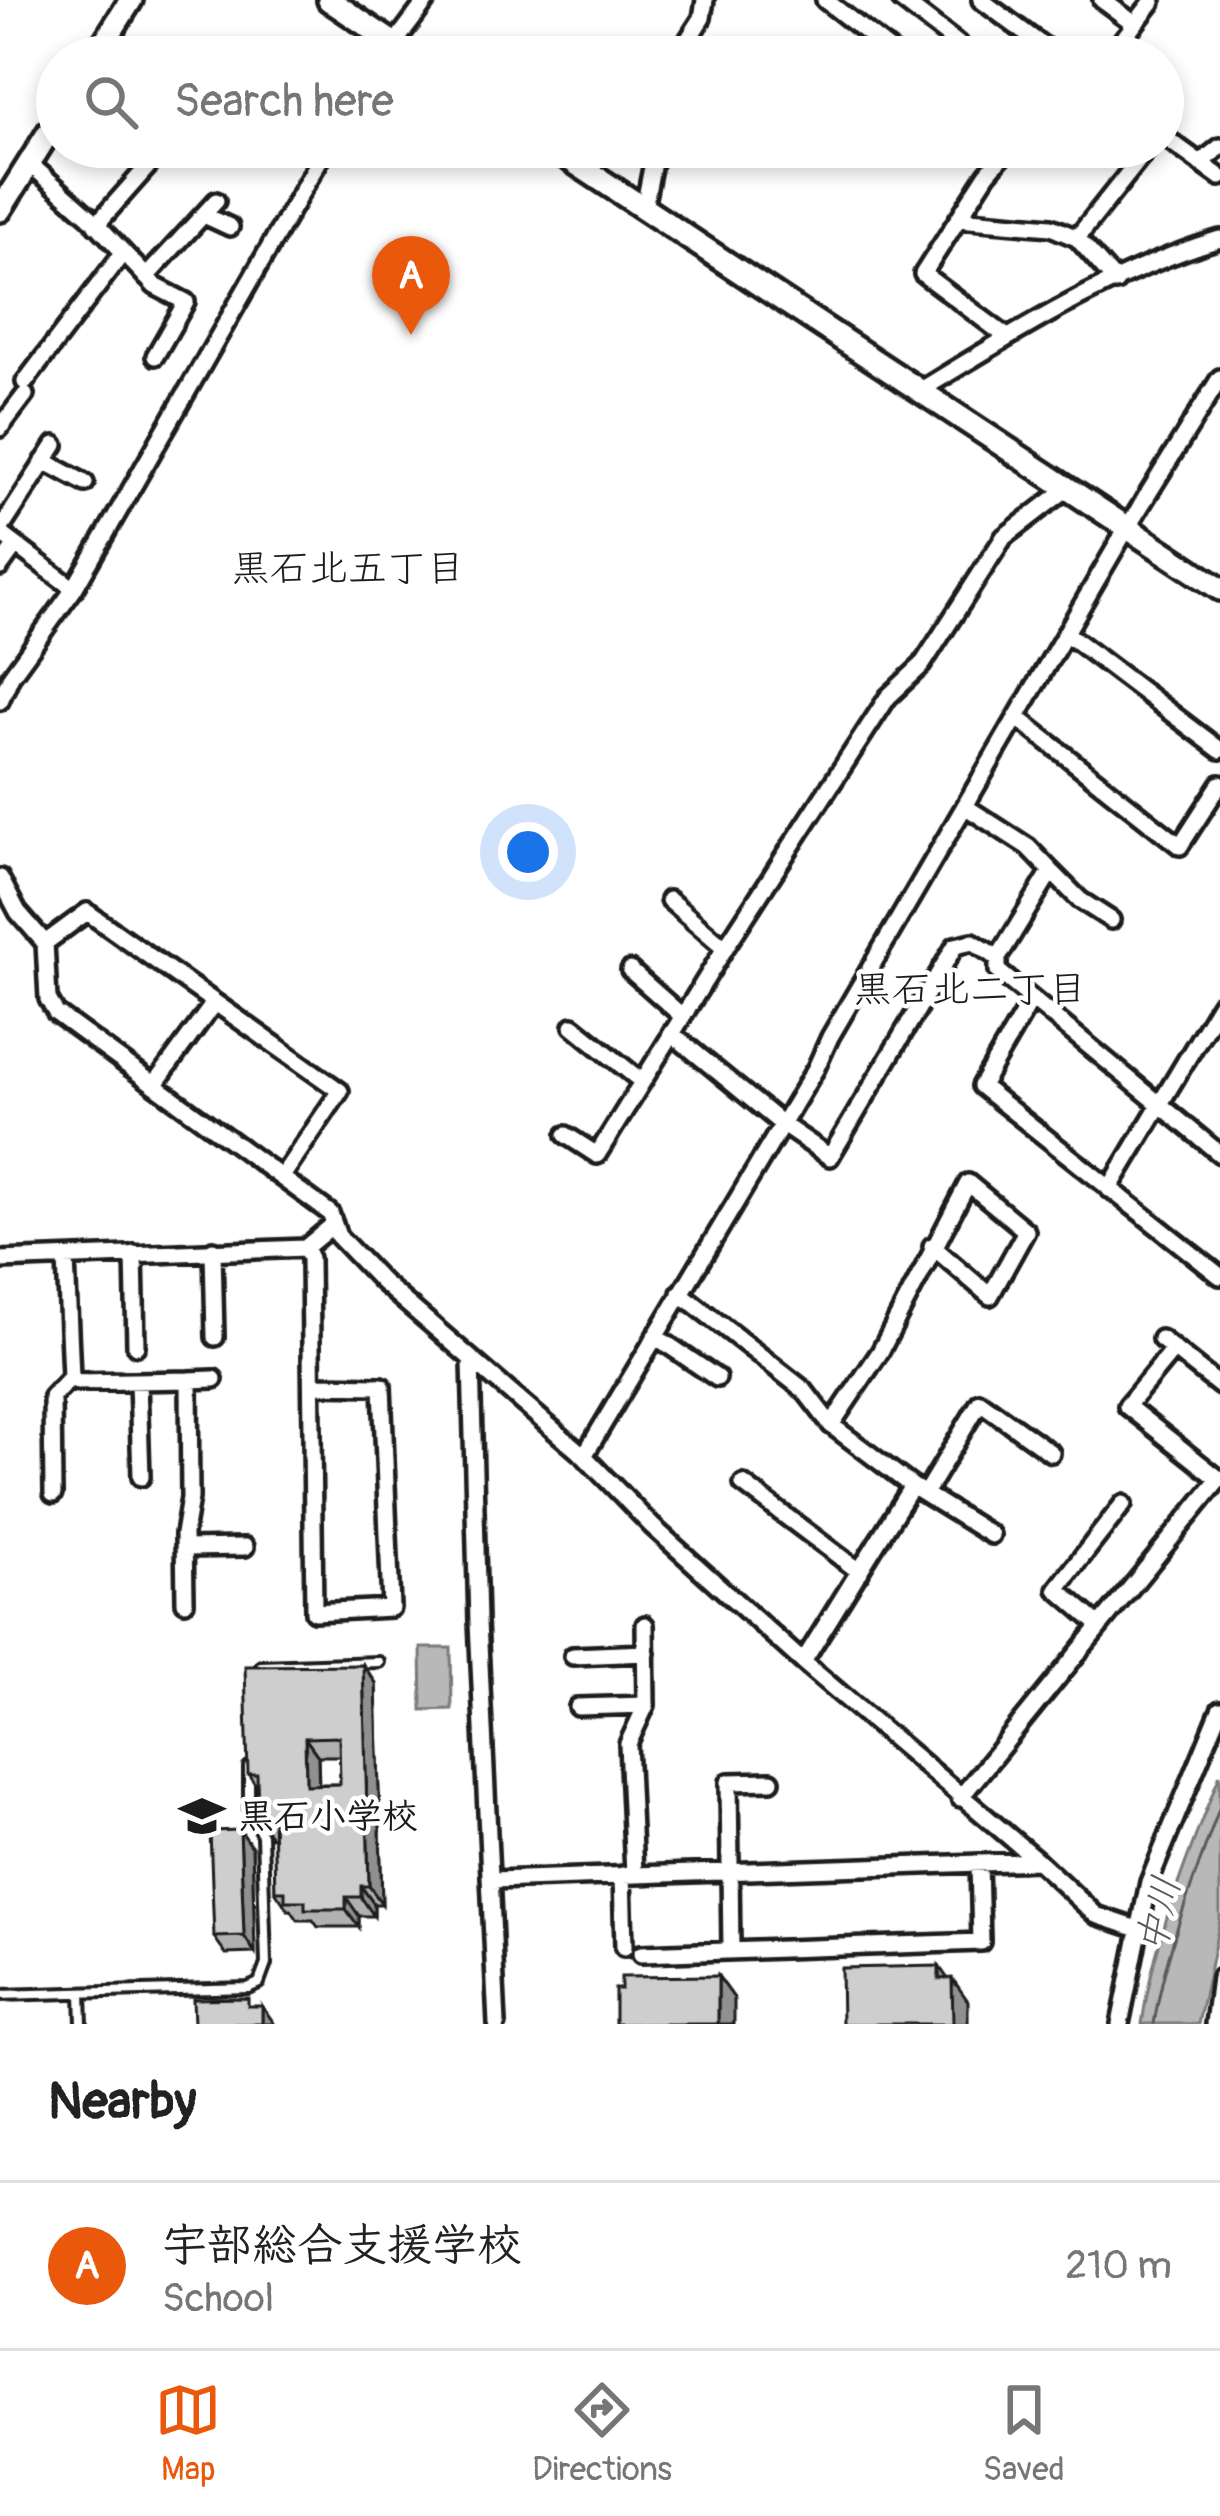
<!DOCTYPE html>
<meta charset="utf-8">
<style>
:root{--surface:#fff;--page:#f2f2f2;--text:#222;--muted:#767676;--line:#e0e0e0;--accent:#ea580c}
body{margin:0;font-family:Pangolin,"Klee One",sans-serif;background:var(--page);color:var(--text)}
.you{position:absolute;left:528px;top:852px;width:42px;height:42px;margin:-30px;border:9px solid #fff;border-radius:50%;background:#1a73e8;box-shadow:0 0 0 18px #1a73e833}
.badge{display:grid;place-items:center;width:78px;height:78px;border-radius:50%;background:var(--accent);color:#fff;font-size:39px;font-weight:700}
.pin{position:absolute;translate:-50% -99px;filter:drop-shadow(0 3px 6px #0008)}
.pin::after{content:'';position:absolute;top:63px;width:42px;height:36px;background:inherit;clip-path:polygon(0 0,100% 0,50% 100%)}
.list{margin:0;padding:0;list-style:none}
h2{display:flex;justify-content:space-between;align-items:center;height:156px;margin:0;padding:0 48px;font-size:51px}
h2 small{font-size:39px;font-weight:400;color:var(--muted)}
.list li{display:grid;grid-template-columns:78px 1fr auto;gap:36px;align-items:center;box-sizing:border-box;height:168px;padding:0 48px;border-top:3px solid var(--line)}
.list b{display:block;font-size:45px;white-space:nowrap}
.list p{margin:0;font-size:39px;white-space:nowrap;color:var(--muted)}
.list em{font-size:39px;font-style:normal;color:var(--muted)}
.icon{flex:none;width:66px;height:66px;fill:none;stroke:currentColor;stroke-width:2;stroke-linecap:round;stroke-linejoin:round}
.map{position:relative;flex:none;width:1220px;height:2024px;overflow:hidden}
.search{position:absolute;background:var(--surface);box-shadow:0 6px 18px #0003;left:36px;right:36px;top:36px;height:132px;display:flex;align-items:center;gap:30px;box-sizing:border-box;padding:0 42px;border-radius:66px;color:var(--muted);font-size:45px}
.sheet{height:324px;background:var(--surface)}
nav{display:flex;justify-content:space-around;align-items:center;box-sizing:border-box;height:168px;border-top:3px solid var(--line);background:var(--surface);font-size:33px;color:var(--muted)}
nav a{display:grid;justify-items:center;gap:6px}
nav .on{color:var(--accent)}
.map>svg:first-child{display:block}
</style>
<div class="map">
<svg width="1220" height="2024" viewBox="0 0 1220 2024">
<rect width="100%" height="100%" fill="#fff"/>
<filter id="ink" filterUnits="userSpaceOnUse"><feTurbulence type="fractalNoise" baseFrequency=".00833" numOctaves="2"/><feDisplacementMap in="SourceGraphic" scale="24" xChannelSelector="R" yChannelSelector="G"/><feConvolveMatrix kernelMatrix="1 2 1 2 8 2 1 2 1" color-interpolation-filters="sRGB"/></filter>
<g filter="url(#ink)">
<path fill="#b8b8b8" stroke="#7a7a7a" stroke-width="3" d="M 421,1648 L 451,1648 L 452,1709 L 422,1710 Z
M 1220,1774 L 1220,1920 L 1198,2024 L 1142,2024 C 1154,1939 1188,1854 1220,1774 Z"/>
<g fill="none" stroke-linecap="round" stroke-linejoin="round">
<path stroke="#5a5a5a" stroke-width="3" d="M 1154,2024 C 1165,1950 1195,1877 1220,1806"/>
<g stroke="#1c1c1c" stroke-width="16">
<path id="lane" d="M 261,1666 L 379,1662
M 81,1993 L 82,2024
M 0,1995 L 248,1988 L 259,1983 L 266,1964 L 262,1835 L 249,1809 L 249,1767"/>
</g>
<g stroke="#1c1c1c" stroke-width="24">
<path id="street" d="M 825,0 L 898,57
M 901,0 L 958,44 L 948,57
M 981,0 L 1058,57
M 1102,0 L 1135,24
M 394,44 L 427,0
M 677,57 L 702,18 L 705,0
M 1109,57 L 1152,2
M 1163,136 L 1220,177
M 777,147 L 796,160
M 29,163 L 90,217 L 155,286 L 186,302 L 155,356
M 1200,163 L 1220,147
M 644,208 L 656,147
M 204,215 L 230,227
M 958,219 L 1051,227 L 1077,238 L 1116,282
M 96,225 L 165,147
M 1077,238 L 1149,147
M 146,277 L 216,201
M 1007,337 L 923,274 L 987,174 L 1010,147
M 25,382 L 122,254
M 918,392 C 1010,335 1115,270 1220,239
M 0,428 L 25,395
M 44,461 L 85,483
M 0,530 L 55,445
M 0,533 L 74,589
M 0,567 L 16,545
M 1067,634 L 1220,750
M 0,701 L 11,676 L 74,589 L 327,147
M 1019,719 L 1180,846 L 1220,784
M 966,807 L 1028,847 L 1051,871
M 0,878 L 18,912 L 45,943 L 48,999 L 56,1013 L 330,1213 L 338,1236 L 382,1282 L 584,1456 L 652,1526 L 803,1662 L 1038,1861 L 1096,1915 L 1138,1929
M 669,900 L 725,948
M 45,943 L 87,912 L 340,1091 L 283,1175
M 998,958 L 998,971 L 1220,1154
M 630,970 L 682,1016
M 1031,1000 L 981,1086 L 1220,1276
M 573,1026 L 641,1081
M 671,1033 L 783,1125 L 830,1157 L 955,946 L 973,942 L 998,958 L 1051,871 L 1080,900 L 1111,920
M 155,1084 L 214,1003
M 566,1135 L 597,1155 L 725,948 L 888,697 L 922,665 L 1004,537 L 1069,487
M 1109,1189 L 1220,1004
M 305,1248 L 310,1258 L 314,1612 L 391,1608 L 382,1386 L 312,1385
M 213,1250 L 215,1337
M 134,1254 L 136,1346
M 66,1259 L 71,1377 L 77,1382 L 189,1380 L 190,1498 L 184,1534 L 185,1602
M 0,1260 L 305,1248 L 334,1224
M 680,1293 L 804,1390 L 831,1425 L 912,1486 L 991,1535
M 655,1336 L 717,1378
M 1161,1339 L 1220,1386
M 1174,1349 L 1127,1406 L 1219,1479
M 471,1361 L 478,1622 L 497,2024
M 189,1380 L 214,1379
M 138,1382 L 141,1477
M 831,1425 L 880,1352 L 968,1183 L 1026,1231 L 990,1296 L 932,1246
M 584,1456 L 816,1068 L 830,1037 L 1127,528 L 1220,378
M 743,1484 L 860,1572
M 926,1492 L 980,1402 L 1051,1453
M 53,1494 L 52,1397 L 71,1377
M 185,1548 L 245,1547
M 1100,1626 L 1057,1589 L 1123,1504
M 573,1656 L 646,1653
M 803,1662 L 912,1486
M 578,1707 L 646,1705
M 960,1798 L 1220,1478
M 634,1873 L 628,1744 L 646,1705 L 645,1625
M 622,1875 L 624,1947
M 492,1880 L 1038,1861
M 731,1951 L 729,1782 L 771,1781
M 641,1954 L 981,1942 L 979,1863
M 1120,2024 L 1149,1882 L 1220,1710
M 1214,2024 L 1220,1978"/>
</g>
<g stroke="#1c1c1c" stroke-width="30">
<path id="secondary" d="M 329,0 L 414,57
M 95,57 L 131,0
M 551,147 L 1220,589
M 0,210 L 57,119"/>
</g>
<use href="#lane" stroke="#fff" stroke-width="8"/>
<use href="#street" stroke="#fff" stroke-width="15"/>
<use href="#secondary" stroke="#fff" stroke-width="21"/>
</g>
<path fill="#b1b1b1" stroke="#1c1c1c" stroke-width="3" fill-rule="evenodd" d="M 363,1665 L 376,1683 L 382,1904 L 374,1904 L 374,1916 L 359,1916 L 359,1927 L 318,1927 L 313,1920 L 298,1920 L 291,1910 L 288,1910 L 275,1891 L 274,1837 L 271,1837 L 258,1818 L 258,1788 L 248,1774 ZM 318,1756 L 340,1756 L 340,1784 L 319,1784 Z
M 240,1830 L 252,1847 L 255,1953 L 226,1954 L 214,1937 Z"/>
<path fill="#909090" stroke="#1c1c1c" stroke-width="3" d="M 363,1665 L 376,1683 L 382,1904 L 369,1886 Z
M 305,1738 L 318,1756 L 319,1803 L 306,1785 Z
M 240,1830 L 252,1847 L 255,1953 L 244,1936 Z
M 361,1886 L 374,1904 L 374,1916 L 361,1897 Z
M 346,1897 L 359,1916 L 359,1927 L 346,1909 Z
M 939,1966 L 953,1986 L 952,1978 L 968,2001 L 968,2024 L 953,2024 L 939,1979 Z
M 718,1976 L 734,1998 L 734,2024 L 718,2024 Z
M 262,2006 L 274,2023 L 274,2024 L 262,2024 Z"/>
<path fill="#cecece" stroke="#1c1c1c" stroke-width="3" fill-rule="evenodd" d="M 363,1665 L 369,1886 L 361,1886 L 361,1897 L 346,1897 L 346,1909 L 305,1909 L 305,1901 L 285,1901 L 285,1891 L 275,1891 L 273,1818 L 258,1818 L 257,1774 L 248,1774 L 245,1666 ZM 339,1737 L 340,1784 L 306,1785 L 305,1738 Z
M 240,1830 L 244,1936 L 214,1937 L 210,1831 Z
M 939,1966 L 939,1979 L 952,1978 L 953,2024 L 842,2024 L 841,1968 Z
M 718,1976 L 718,2024 L 615,2024 L 615,1989 L 621,1989 L 621,1977 Z
M 248,1998 L 248,2006 L 262,2006 L 262,2024 L 194,2024 L 193,1999 Z"/>
</g>
<defs>
<g id="school-bare" transform="scale(3.6)"><path d="M0-5L7-2L0 1L-7-2ZM-4 1L0 2.5L4 1V4Q0 6-4 4Z" fill="#1c1c1c" stroke="#fff" stroke-width="2.5" paint-order="stroke"/></g>
</defs>
<g fill-rule="evenodd">
<use href="#school-bare" x="202" y="1816"/>
</g>
<g text-anchor="middle" dominant-baseline="central" stroke-width="9" stroke-linejoin="round" paint-order="stroke">
<g font-size="36" font-weight="bold" fill="#1c1c1c" stroke="#fff" text-anchor="start">
<text x="238" y="1816">黒石小学校</text>
</g>
<g font-size="39" fill="#1c1c1c" stroke="#fff">
<text x="348" y="568">黒石北五丁目</text>
<text x="970" y="989">黒石北二丁目</text>
</g>
<g font-size="39" font-style="italic" fill="#5a5a5a" stroke="#fff">
<text transform="translate(1159 1915) rotate(-77)">中川</text>
</g>
</g>
</svg>
<div class="you"></div>
<div class="pin badge" style="left:411px;top:335px">A</div>
<div class="search"><svg class="icon" aria-label="search" viewBox="0 0 24 24"><circle cx="10" cy="10" r="6"/><path d="M15 15l6 6"/></svg>Search here</div>
</div>
<section class="sheet">
<h2>Nearby<small></small></h2>
<ul class="list">
<li><span class="badge">A</span><div><b>宇部総合支援学校</b><p>School</p></div><em>210 m</em></li>
</ul>
</section>
<nav>
<a class="on"><svg class="icon" aria-label="map" viewBox="0 0 24 24"><path d="M3 6l6-2 6 2 6-2v14l-6 2-6-2-6 2zM9 4v14M15 6v14"/></svg>Map</a>
<a><svg class="icon" aria-label="directions" viewBox="0 0 24 24"><path d="M12 3l9 9-9 9-9-9zM9 14v-3h6M13 9l2 2-2 2"/></svg>Directions</a>
<a><svg class="icon" aria-label="saved" viewBox="0 0 24 24"><path d="M7 4h10v16l-5-4-5 4z"/></svg>Saved</a>
</nav>
